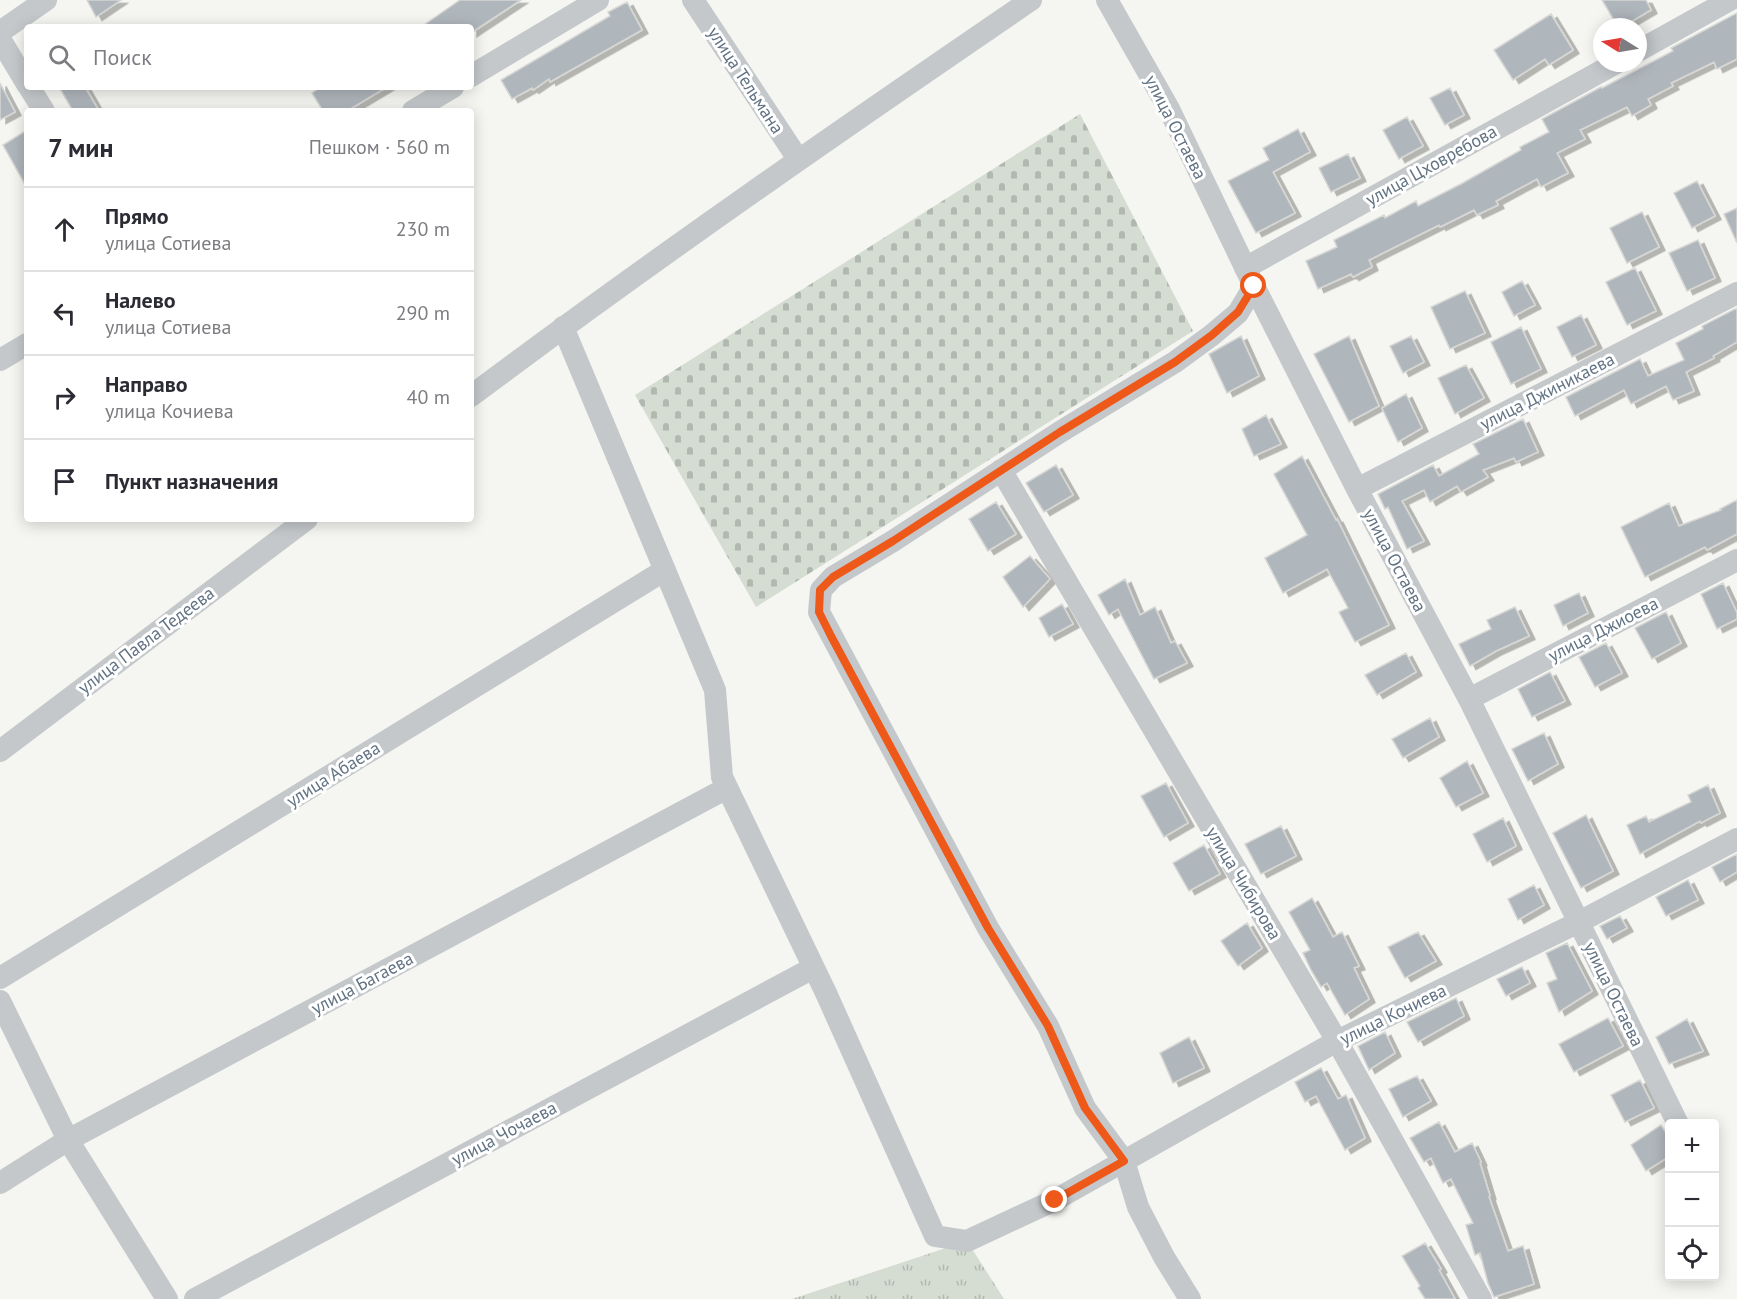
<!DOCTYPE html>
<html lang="ru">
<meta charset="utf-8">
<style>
:root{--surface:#fff;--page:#f7f7f7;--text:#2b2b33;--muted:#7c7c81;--line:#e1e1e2}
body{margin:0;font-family:"PT Sans",sans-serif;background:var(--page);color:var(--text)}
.controls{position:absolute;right:18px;bottom:18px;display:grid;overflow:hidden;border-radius:6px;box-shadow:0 3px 15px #0003}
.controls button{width:54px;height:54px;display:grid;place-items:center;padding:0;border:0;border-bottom:2px solid var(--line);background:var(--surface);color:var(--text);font:30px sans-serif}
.compass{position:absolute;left:1593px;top:18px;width:54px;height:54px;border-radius:50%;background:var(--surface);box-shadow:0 3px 15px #0003;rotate:281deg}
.stop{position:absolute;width:18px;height:18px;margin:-14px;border:4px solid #ee5818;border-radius:50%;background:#fff}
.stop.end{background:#ee5818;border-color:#fff;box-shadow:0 2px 6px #0008}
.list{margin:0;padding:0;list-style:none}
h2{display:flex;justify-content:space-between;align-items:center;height:78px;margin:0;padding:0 24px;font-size:26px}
h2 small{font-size:20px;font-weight:400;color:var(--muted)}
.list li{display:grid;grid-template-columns:39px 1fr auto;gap:18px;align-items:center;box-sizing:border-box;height:84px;padding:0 24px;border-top:2px solid var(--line)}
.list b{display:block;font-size:22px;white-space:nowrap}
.list p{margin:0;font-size:20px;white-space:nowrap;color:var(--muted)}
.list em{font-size:20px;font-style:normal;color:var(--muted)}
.icon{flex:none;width:33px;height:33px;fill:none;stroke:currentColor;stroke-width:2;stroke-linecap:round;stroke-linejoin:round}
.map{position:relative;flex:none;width:1737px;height:1299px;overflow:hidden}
.search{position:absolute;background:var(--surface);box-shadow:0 3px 15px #0003;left:24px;top:24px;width:450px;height:66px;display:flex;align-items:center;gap:15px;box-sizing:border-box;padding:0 21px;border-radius:6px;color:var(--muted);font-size:22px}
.panel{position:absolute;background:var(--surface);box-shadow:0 3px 15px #0003;left:24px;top:108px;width:450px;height:414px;border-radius:6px}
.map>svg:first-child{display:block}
</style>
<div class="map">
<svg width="1737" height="1299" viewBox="0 0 1737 1299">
<defs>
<pattern id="grass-tufts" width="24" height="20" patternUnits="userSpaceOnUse" patternTransform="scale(1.5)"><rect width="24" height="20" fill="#d5ddd2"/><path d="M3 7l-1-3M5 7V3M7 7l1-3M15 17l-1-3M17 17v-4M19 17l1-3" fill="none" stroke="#b0b8b0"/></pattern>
<pattern id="cemetery-stones" width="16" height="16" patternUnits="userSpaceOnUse" patternTransform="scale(1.5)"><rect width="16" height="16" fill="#d5ddd2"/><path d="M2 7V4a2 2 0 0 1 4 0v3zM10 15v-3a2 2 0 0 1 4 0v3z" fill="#b0b8b0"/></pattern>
<filter id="shadow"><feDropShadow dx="6" dy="3.5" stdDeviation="0" flood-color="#0004"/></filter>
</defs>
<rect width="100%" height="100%" fill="#f5f5f1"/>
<path fill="url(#grass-tufts)" d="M 967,1241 L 1004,1299 L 792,1299 Z"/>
<path fill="url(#cemetery-stones)" d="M 1080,114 L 1193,331 L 756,607 L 635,395 Z"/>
<path fill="#afb6bc" stroke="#d6d6d4" stroke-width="1.5" filter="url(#shadow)" d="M 87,0 L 121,0 L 96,17 Z
M 460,0 L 521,0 L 471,33 L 471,27 L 421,27 Z
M 1602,0 L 1646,0 L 1651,10 L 1622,27 L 1618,27 Z
M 627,2 L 642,30 L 550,82 L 549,79 L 533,90 L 532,88 L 512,99 L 501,80 L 610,16 L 608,12 Z
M 1737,13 L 1737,59 L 1717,69 L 1714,62 L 1671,83 L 1673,86 L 1648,99 L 1651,105 L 1632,116 L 1627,107 L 1580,130 L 1585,139 L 1557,153 L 1568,173 L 1541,187 L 1537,179 L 1496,201 L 1498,205 L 1477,215 L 1474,210 L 1440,227 L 1439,225 L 1369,260 L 1372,267 L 1353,277 L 1351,274 L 1318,289 L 1306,261 L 1337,247 L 1334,240 L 1384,215 L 1385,218 L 1416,201 L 1418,206 L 1461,184 L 1521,150 L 1520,147 L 1549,132 L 1542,119 L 1601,87 L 1602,88 L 1673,51 L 1671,48 Z
M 1551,14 L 1573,50 L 1549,65 L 1545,59 L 1513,80 L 1494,50 Z
M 0,83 L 15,112 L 0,120 Z
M 59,87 L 85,87 L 99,111 L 73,111 Z
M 321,87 L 387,87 L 347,111 L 323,111 L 312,93 Z
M 1450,88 L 1464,115 L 1445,125 L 1430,98 Z
M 1407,117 L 1423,146 L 1399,159 L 1383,130 Z
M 1298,129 L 1310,152 L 1273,172 L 1295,213 L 1256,233 L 1228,181 L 1269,160 L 1263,148 Z
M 27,130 L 27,188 L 3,145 Z
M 1348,154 L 1360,178 L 1331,192 L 1319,168 Z
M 1697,181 L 1715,216 L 1692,228 L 1674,193 Z
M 1737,208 L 1737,243 L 1724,214 Z
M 1642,212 L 1659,247 L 1627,263 L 1610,228 Z
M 1698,240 L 1715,278 L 1687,291 L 1669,253 Z
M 1635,268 L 1656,311 L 1627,325 L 1606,282 Z
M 1522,281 L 1535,305 L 1514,316 L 1502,292 Z
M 1465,291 L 1485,333 L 1450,349 L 1431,307 Z
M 1737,308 L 1737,342 L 1713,356 L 1714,358 L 1686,372 L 1694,391 L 1673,400 L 1666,386 L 1631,404 L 1624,390 L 1575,416 L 1566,397 L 1640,359 L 1648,376 L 1684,360 L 1676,343 L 1703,329 L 1702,326 Z
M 1581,315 L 1596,345 L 1572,357 L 1557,327 Z
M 1521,327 L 1541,369 L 1511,384 L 1491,342 Z
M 1241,336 L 1259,376 L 1227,393 L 1209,354 Z
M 1349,336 L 1379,406 L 1349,422 L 1314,354 Z
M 1411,336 L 1424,362 L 1403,373 L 1390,346 Z
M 1466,365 L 1484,398 L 1455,414 L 1438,378 Z
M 1406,394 L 1422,428 L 1398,442 L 1382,408 Z
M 1266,415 L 1281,444 L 1254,456 L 1242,429 Z
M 1523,419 L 1538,452 L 1516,462 L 1514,458 L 1483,470 L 1488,477 L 1461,492 L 1457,486 L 1430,502 L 1424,490 L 1402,501 L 1424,541 L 1407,549 L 1388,507 L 1385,509 L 1378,494 L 1433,465 L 1439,476 L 1479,454 L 1473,444 Z
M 1302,456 L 1336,520 L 1337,519 L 1389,625 L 1355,642 L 1339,612 L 1348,608 L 1327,569 L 1283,593 L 1265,558 L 1307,535 L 1274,474 Z
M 1056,465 L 1073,495 L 1044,512 L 1026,483 Z
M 1737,500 L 1737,534 L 1707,550 L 1705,547 L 1645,577 L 1621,527 L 1669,503 L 1679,526 L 1721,510 L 1720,509 Z
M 996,502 L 1016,534 L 988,551 L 969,519 Z
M 1030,556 L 1050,579 L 1023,607 L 1003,577 Z
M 1125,579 L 1140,615 L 1155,607 L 1171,643 L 1175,641 L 1187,663 L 1154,679 L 1118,609 L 1109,615 L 1098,595 Z
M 1723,583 L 1737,613 L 1737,619 L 1717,629 L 1701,594 Z
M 1579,593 L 1588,613 L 1563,626 L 1554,605 Z
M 1062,604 L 1073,624 L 1049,637 L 1039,618 Z
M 1515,607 L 1529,636 L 1496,651 L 1470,666 L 1459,644 L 1491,629 L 1487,620 Z
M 1666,612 L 1681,643 L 1652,659 L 1635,628 Z
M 1606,643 L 1622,673 L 1595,687 L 1579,657 Z
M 1406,653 L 1416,672 L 1377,695 L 1365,675 Z
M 1550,672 L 1565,701 L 1532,717 L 1518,689 Z
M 1430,718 L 1439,737 L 1403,758 L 1392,739 Z
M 1544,733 L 1558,764 L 1528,781 L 1512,749 Z
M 1467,761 L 1483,793 L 1456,807 L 1440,778 Z
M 1166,783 L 1188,823 L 1164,837 L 1141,796 Z
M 1708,785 L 1720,813 L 1701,823 L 1700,821 L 1640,854 L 1627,825 L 1646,816 L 1649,822 L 1691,802 L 1688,795 Z
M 1586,815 L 1613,871 L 1581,888 L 1553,833 Z
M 1503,818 L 1516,846 L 1487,862 L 1473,834 Z
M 1281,826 L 1296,856 L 1261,874 L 1245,844 Z
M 1204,845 L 1220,874 L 1189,891 L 1173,863 Z
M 1737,854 L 1737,872 L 1720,882 L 1712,867 Z
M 1688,880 L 1698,900 L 1666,916 L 1656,897 Z
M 1534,885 L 1544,905 L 1518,920 L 1508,899 Z
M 1312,898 L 1333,937 L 1342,932 L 1359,966 L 1354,968 L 1369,999 L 1345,1015 L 1327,983 L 1321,987 L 1311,970 L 1303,953 L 1310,950 L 1289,912 Z
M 1620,916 L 1627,928 L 1607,939 L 1600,926 Z
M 1247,923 L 1262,948 L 1238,966 L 1221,941 Z
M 1418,932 L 1436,961 L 1405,978 L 1388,947 Z
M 1567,943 L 1592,991 L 1559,1012 L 1547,983 L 1557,979 L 1546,953 Z
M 1522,967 L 1530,983 L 1506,996 L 1497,979 Z
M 1456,998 L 1464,1016 L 1418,1042 L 1407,1022 Z
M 1608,1018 L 1623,1046 L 1574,1072 L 1559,1044 Z
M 1687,1019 L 1703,1051 L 1669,1064 L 1656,1037 Z
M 1385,1032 L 1395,1053 L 1369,1070 L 1358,1046 Z
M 1189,1037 L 1204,1068 L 1173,1083 L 1160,1053 Z
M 1321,1068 L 1338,1099 L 1346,1095 L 1365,1138 L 1345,1150 L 1316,1096 L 1305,1102 L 1295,1082 Z
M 1417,1076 L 1431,1101 L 1403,1117 L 1389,1089 Z
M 1640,1080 L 1654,1108 L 1625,1122 L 1611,1095 Z
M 1439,1122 L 1455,1152 L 1472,1143 L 1481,1162 L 1480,1163 L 1490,1196 L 1489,1197 L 1508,1251 L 1523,1246 L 1534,1284 L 1494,1297 L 1488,1283 L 1480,1253 L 1475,1255 L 1466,1225 L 1473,1223 L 1451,1179 L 1443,1183 L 1431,1158 L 1424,1162 L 1410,1138 Z
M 1661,1125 L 1670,1139 L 1670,1156 L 1646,1171 L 1631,1145 Z
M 1425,1243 L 1441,1269 L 1439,1270 L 1455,1299 L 1425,1299 L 1418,1288 L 1420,1286 L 1402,1256 Z"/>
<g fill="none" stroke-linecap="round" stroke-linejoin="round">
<path stroke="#c4c8cb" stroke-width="22" d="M 693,0 L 798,159
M 1107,0 L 1169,109 L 1254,286 L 1357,489 L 1469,699 L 1678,1124
M 0,32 L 46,0
M 0,39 L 27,84
M 1638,51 L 1730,0
M 471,76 L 598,0
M 29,87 L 44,111
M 413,111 L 453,87
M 1245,268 L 1616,63
M 563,327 L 715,690 L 722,777 L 826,993 L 935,1236 L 967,1241 L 1055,1200 L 1337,1041 L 1579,922 L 1737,839
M 0,360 L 27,344
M 471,396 C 654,259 842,129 1031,0
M 1001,470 L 1337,1041 L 1481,1299
M 1357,489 L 1737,293
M 1469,699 L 1737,560
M 0,751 L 307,519
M 0,978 L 665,570
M 0,1001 L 68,1140 L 167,1299
M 0,1183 L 68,1140 L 727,788
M 195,1299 L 813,968
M 1190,1299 L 1164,1257 L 1138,1207 L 1124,1161 L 1085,1108 L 1048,1026 L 988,928 L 819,612 L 821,590 L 833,577 L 893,541 L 1060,432 L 1175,362 L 1212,335 L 1238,313 L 1254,286"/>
</g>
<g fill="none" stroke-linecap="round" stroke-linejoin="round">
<path stroke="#ee5818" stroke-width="8" d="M 1055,1200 L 1124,1161 L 1085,1108 L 1048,1026 L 988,928 L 831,636 L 819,612 L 820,590 L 833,577 L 893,541 L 1060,432 L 1175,362 L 1212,335 L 1238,312 L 1254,286"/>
</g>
<g text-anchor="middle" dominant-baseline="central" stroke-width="6" stroke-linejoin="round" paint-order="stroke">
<g font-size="18" fill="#627384" stroke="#fff">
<text transform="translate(746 80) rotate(57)">улица Тельмана</text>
<text transform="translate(1176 127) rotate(63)">улица Остаева</text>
<text transform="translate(1431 165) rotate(-29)">улица Цховребова</text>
<text transform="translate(1547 391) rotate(-27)">улица Джиникаева</text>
<text transform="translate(1395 560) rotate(62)">улица Остаева</text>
<text transform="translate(1603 629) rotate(-27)">улица Джиоева</text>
<text transform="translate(146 640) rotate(-37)">улица Павла Тедеева</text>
<text transform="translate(333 774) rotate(-32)">улица Абаева</text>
<text transform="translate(1244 883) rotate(59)">улица Чибирова</text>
<text transform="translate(362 983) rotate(-28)">улица Багаева</text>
<text transform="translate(1614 994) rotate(64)">улица Остаева</text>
<text transform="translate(1393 1014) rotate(-26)">улица Кочиева</text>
<text transform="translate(504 1133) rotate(-28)">улица Чочаева</text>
</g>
</g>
</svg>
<div class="controls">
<button>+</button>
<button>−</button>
<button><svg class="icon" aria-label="locate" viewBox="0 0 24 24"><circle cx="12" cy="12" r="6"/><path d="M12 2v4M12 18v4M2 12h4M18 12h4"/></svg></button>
</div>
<svg class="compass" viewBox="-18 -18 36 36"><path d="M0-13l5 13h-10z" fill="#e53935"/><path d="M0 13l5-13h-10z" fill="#7c7c81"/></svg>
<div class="stop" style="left:1254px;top:286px"></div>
<div class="stop end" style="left:1055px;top:1200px"></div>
<div class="search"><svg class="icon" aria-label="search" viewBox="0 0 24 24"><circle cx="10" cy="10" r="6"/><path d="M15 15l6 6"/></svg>Поиск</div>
<section class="panel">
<h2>7 мин<small>Пешком · 560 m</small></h2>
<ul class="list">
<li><svg class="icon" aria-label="ahead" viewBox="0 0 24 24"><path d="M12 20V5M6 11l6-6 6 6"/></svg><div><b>Прямо</b><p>улица Сотиева</p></div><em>230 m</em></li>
<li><svg class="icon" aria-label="left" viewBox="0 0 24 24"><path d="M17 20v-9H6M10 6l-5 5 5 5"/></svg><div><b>Налево</b><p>улица Сотиева</p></div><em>290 m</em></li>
<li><svg class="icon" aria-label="right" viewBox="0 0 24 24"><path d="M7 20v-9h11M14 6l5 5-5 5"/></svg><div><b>Направо</b><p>улица Кочиева</p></div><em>40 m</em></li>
<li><svg class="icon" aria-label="arrive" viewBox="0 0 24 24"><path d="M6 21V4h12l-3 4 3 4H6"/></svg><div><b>Пункт назначения</b></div></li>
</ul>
</section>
</div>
